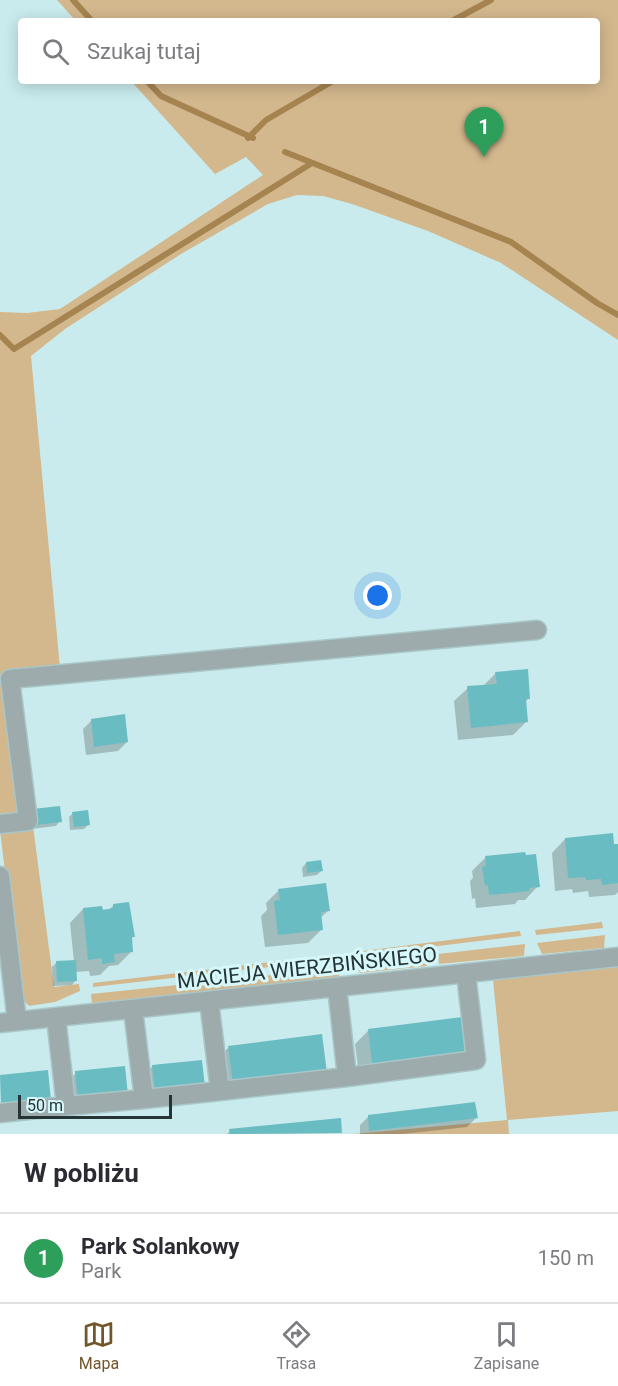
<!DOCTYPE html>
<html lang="pl">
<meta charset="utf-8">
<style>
:root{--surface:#fff;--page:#f7f7f7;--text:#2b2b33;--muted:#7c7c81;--line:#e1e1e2;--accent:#725629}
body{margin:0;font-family:Roboto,sans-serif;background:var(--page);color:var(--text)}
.scale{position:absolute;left:18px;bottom:15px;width:154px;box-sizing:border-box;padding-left:6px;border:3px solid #273435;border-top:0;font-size:16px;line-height:21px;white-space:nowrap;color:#273435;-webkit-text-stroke:4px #d6f8fb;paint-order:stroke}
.you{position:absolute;left:378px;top:596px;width:21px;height:21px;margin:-15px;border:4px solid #fff;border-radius:50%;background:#1a73e8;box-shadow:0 0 0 9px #1a73e833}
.badge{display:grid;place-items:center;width:39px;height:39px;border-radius:50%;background:var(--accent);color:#fff;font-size:20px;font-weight:700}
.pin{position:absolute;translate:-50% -50px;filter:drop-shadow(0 2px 3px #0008)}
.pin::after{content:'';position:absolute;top:32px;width:21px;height:18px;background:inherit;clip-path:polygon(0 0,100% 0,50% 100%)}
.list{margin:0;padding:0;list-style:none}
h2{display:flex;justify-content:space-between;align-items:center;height:78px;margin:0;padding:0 24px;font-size:26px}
h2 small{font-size:20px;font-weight:400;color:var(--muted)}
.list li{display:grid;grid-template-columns:39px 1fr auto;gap:18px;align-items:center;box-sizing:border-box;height:90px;padding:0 24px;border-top:2px solid var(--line)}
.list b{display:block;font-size:22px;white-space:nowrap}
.list p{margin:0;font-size:20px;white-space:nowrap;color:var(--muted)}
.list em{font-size:20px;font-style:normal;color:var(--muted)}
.icon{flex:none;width:33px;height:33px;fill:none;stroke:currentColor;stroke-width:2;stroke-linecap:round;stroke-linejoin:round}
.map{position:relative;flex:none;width:618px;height:1134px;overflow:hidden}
.search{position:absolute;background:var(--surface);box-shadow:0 3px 15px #0003;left:18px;right:18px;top:18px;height:66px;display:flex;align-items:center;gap:15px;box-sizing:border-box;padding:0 21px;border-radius:6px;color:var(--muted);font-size:22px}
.sheet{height:168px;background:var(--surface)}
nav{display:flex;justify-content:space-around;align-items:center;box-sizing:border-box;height:84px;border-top:2px solid var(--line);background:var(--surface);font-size:16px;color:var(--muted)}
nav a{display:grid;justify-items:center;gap:3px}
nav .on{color:var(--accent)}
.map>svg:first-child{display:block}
</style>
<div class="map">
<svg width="618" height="1134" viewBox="0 0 618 1134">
<rect width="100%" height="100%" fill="#c9ebed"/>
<path fill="#d3b88e" d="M 57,0 L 618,0 L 618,340 L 501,263 L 428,231 L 352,204 L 323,196 L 297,195 L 268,204 L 181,254 L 65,329 L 31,356 L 60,668 L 3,673 L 20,814 L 0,816 L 0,312 L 27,313 L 60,309 L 263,175 L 246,157 L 215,174 L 131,81 L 597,81 L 597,21 L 76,21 Z
M 33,826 L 54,987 L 79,984 L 80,991 L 55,1002 L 29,1006 L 21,998 L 19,990 L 0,830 Z
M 602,922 L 603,928 L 536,935 L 535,930 Z
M 520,931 L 521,936 L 355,956 L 355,952 Z
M 605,935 L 604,948 L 542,954 L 537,943 Z
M 525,944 L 524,956 L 439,964 L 438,954 Z
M 339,954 L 340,959 L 93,987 L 93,983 Z
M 424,956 L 427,966 L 360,973 L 355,964 Z
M 618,966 L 618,1111 L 508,1120 L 509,1134 L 353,1134 L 507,1120 L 493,980 Z
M 340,968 L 339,977 L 92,1004 L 91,994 Z"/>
<path fill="#0003" d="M 496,673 L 529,698 L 524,703 L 526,722 L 513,735 L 458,740 L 454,701 L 468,688 L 483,686 Z
M 92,720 L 127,742 L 118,751 L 86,755 L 83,729 Z
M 33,810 L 60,821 L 56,826 L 31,829 Z
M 73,813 L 88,825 L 84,829 L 70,830 L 69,817 Z
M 565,839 L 618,845 L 618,892 L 615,895 L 589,897 L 588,891 L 573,893 L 572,889 L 555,891 L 552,853 Z
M 485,858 L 538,886 L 525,900 L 518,900 L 515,904 L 476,908 L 475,898 L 472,899 L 470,881 L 473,878 L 472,871 Z
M 306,863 L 321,871 L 317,875 L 303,877 L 302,868 Z
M 279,890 L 328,911 L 320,918 L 322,929 L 308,943 L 265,947 L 261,916 L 267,910 L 266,903 Z
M 113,906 L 134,936 L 130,940 L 132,951 L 118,965 L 109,966 L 100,975 L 90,976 L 89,971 L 75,972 L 76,980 L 72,985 L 53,986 L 52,967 L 56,963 L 74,962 L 70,923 L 83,909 L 109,910 Z
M 460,1019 L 360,1083 L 355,1044 L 368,1031 Z
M 229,1047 L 325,1073 L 220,1097 L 216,1060 Z
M 201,1061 L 146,1101 L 144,1075 L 153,1066 Z
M 124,1068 L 69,1109 L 67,1082 L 76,1073 Z
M 369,1116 L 476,1118 L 467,1127 L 403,1134 L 360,1134 L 360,1125 Z
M 230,1131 L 340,1133 L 227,1134 Z"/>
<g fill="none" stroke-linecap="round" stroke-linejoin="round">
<path stroke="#a68450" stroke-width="6" d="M 73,0 L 92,21
M 452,21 L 491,0
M 147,81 L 161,96 L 253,138
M 248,138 L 266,120 L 333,81
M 285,152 L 511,242 L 597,303 L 618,315
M 0,335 L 14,349 L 312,163"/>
</g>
<path fill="#69bcc2" d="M 528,669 L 530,699 L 526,699 L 528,722 L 471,728 L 467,686 L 497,684 L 495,672 Z
M 125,714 L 128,742 L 94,747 L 91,719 Z
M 60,806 L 62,822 L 35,825 L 32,809 Z
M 88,810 L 90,825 L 74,827 L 72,812 Z
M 613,833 L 614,844 L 618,844 L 618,883 L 602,885 L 601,879 L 586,880 L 585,877 L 568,878 L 565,838 Z
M 525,852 L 526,855 L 536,854 L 540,887 L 529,888 L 530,891 L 489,895 L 488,885 L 485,886 L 482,867 L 486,866 L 485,856 Z
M 321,860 L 323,871 L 307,873 L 306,862 Z
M 326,883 L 330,911 L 321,912 L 323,930 L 278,935 L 274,901 L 280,900 L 278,889 Z
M 129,902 L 135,937 L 132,937 L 133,952 L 114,954 L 115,962 L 102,964 L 102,958 L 88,960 L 83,908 L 102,906 L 103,910 L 113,908 L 113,904 Z
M 76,960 L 77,981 L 57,982 L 56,961 Z
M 462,1017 L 467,1058 L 373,1071 L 368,1029 Z
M 322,1034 L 327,1073 L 233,1084 L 228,1046 Z
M 202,1060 L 205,1087 L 155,1093 L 152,1065 Z
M 125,1066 L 128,1095 L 78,1100 L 75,1071 Z
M 48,1070 L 51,1101 L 1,1106 L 0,1075 Z
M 475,1102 L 478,1118 L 369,1131 L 368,1115 Z
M 341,1118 L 342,1133 L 230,1134 L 229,1129 Z"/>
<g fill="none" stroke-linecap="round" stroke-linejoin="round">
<g stroke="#a9c6c8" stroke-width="21">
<path id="minor" d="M 0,824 L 28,821 L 10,679 L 537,630
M 0,876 L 17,1021
M 0,1023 L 618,957
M 347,1077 L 476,1060 L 466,973
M 220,1091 L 347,1077 L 337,987
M 144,1099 L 220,1091 L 209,1001
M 66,1106 L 144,1099 L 133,1009
M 0,1113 L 66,1106 L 56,1017"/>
</g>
<use href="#minor" stroke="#9dabac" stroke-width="18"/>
</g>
<g text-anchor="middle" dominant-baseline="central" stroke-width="6" stroke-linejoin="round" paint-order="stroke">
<g font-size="21" fill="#273435" stroke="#d6f8fb">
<text transform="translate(307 968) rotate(-6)">MACIEJA WIERZBIŃSKIEGO</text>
</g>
</g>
</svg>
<div class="scale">50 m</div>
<div class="you"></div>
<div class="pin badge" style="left:484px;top:157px;background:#2e9e5b">1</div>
<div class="search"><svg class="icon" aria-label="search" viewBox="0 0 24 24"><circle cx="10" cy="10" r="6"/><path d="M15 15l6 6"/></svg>Szukaj tutaj</div>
</div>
<section class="sheet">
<h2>W pobliżu<small></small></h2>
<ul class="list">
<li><span class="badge" style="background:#2e9e5b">1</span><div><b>Park Solankowy</b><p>Park</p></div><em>150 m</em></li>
</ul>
</section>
<nav>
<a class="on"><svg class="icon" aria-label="map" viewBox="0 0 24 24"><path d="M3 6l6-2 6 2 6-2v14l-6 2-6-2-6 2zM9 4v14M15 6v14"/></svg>Mapa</a>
<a><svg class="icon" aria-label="directions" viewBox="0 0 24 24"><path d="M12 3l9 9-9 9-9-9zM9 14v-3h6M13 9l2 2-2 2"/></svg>Trasa</a>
<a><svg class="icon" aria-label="saved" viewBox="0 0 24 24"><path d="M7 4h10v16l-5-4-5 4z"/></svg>Zapisane</a>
</nav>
